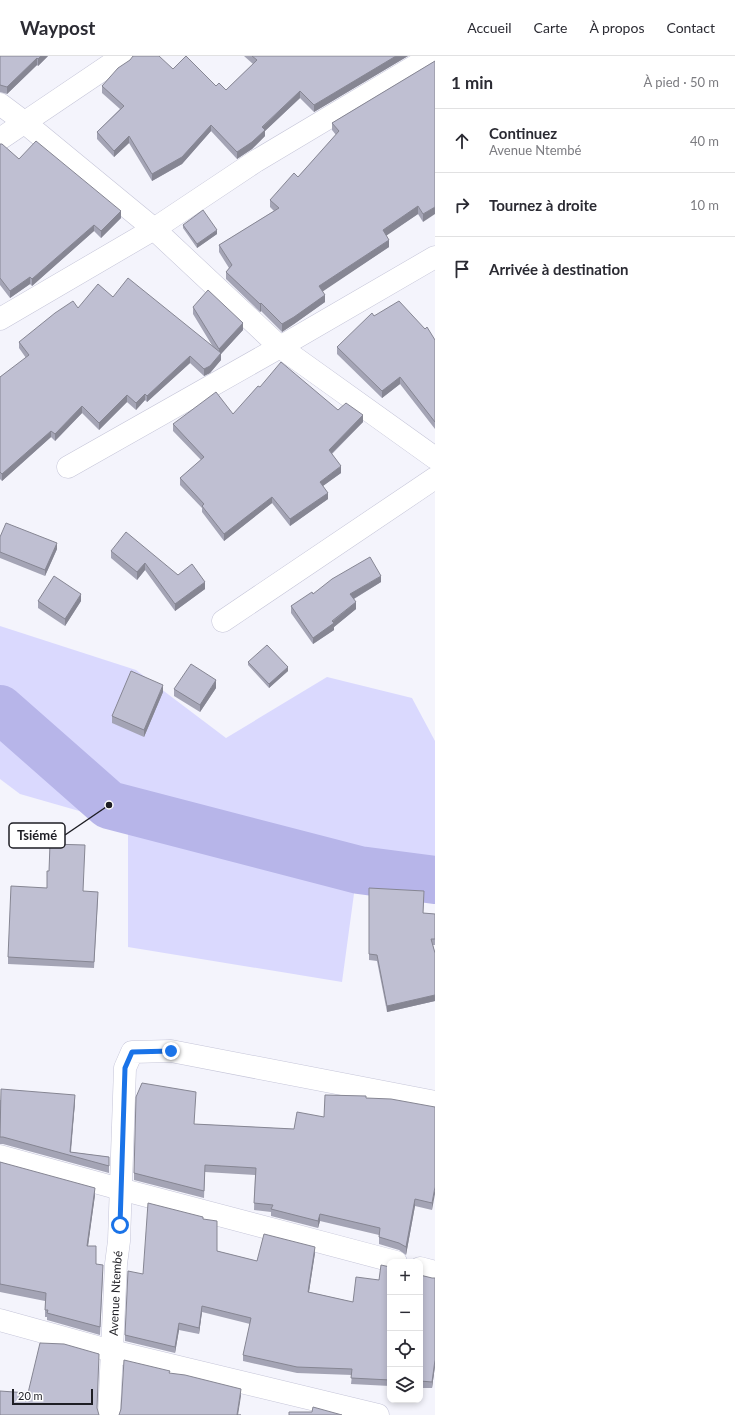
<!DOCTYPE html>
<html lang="fr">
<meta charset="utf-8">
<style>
:root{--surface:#fff;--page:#f7f7f7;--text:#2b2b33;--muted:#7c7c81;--line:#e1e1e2}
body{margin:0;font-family:Lato,sans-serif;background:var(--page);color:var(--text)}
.controls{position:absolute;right:12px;bottom:12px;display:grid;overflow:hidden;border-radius:8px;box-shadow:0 2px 6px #0003}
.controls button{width:36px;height:36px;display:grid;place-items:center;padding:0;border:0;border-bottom:1px solid var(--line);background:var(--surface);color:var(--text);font:20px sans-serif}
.scale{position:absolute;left:12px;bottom:10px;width:81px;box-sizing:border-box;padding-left:4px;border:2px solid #1e1e24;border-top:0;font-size:11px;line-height:14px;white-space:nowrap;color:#1e1e24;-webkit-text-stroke:3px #fff;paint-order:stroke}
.stop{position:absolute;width:12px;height:12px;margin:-9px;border:3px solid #1a73e8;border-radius:50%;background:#fff}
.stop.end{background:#1a73e8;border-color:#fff;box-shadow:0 1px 4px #0008}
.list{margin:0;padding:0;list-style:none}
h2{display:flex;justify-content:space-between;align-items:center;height:52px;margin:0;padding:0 16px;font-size:17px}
h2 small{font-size:13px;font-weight:400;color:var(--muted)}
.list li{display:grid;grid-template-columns:26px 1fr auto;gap:12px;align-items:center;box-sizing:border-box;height:64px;padding:0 16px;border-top:1px solid var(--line)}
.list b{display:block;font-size:15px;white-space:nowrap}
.list p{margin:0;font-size:13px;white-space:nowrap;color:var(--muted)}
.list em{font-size:13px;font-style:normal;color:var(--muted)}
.icon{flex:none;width:22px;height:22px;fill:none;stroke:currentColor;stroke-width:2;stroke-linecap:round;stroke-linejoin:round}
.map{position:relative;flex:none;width:435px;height:1359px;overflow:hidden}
header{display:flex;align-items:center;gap:24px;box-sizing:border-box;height:56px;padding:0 20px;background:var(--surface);border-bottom:1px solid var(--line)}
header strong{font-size:19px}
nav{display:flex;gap:22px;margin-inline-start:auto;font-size:14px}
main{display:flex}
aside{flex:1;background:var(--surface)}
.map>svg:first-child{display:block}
</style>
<header>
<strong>Waypost</strong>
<nav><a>Accueil</a><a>Carte</a><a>À propos</a><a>Contact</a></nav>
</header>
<main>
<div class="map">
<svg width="435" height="1359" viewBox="0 0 435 1359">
<rect width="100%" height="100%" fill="#f4f4fc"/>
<path fill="#dad9fe" d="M 0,570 L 136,614 L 226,682 L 327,621 L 412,642 L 435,685 L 435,837 L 356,823 L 342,926 L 128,891 L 128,769 L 20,738 L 0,723 Z"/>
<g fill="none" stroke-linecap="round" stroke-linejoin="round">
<path stroke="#b7b5e9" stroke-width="48" d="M 0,653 L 109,749 L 359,814 L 435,824"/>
<g stroke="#c5c5d8" stroke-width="23">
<g id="minor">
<path d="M 0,48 L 24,66 L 154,173 L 280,291 L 435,402"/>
<path d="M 0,83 L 123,0"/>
<path d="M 0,263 L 154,173 L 256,105 L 432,0"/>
<path d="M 68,411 L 280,291 L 435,201"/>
<path d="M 223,565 L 435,422"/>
<path d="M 0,1100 L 120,1133 L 396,1206"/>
<path d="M 420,1212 L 435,1216"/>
<path d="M 0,1264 L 112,1295 L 378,1359"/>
<path id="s1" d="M 109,1359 L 116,1208 L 119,1185 L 125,1012 L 132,996 L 171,995 L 435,1046"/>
</g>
</g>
<use href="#minor" stroke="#fff" stroke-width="22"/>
</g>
<path fill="#a4a4b5" d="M 0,0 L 48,0 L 38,10 L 37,9 L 7,38 L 0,36 Z
M 244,0 L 408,0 L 314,56 L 300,42 L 265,75 L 265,80 L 252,93 L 237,103 L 211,75 L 182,108 L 152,125 L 129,87 L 114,101 L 97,83 L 97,76 L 120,53 L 102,37 L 102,30 L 130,4 L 173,13 L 226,34 L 253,8 Z
M 435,5 L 423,166 L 418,158 L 386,179 L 389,191 L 322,235 L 325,246 L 294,268 L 282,276 L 261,255 L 260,256 L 226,223 L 226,216 L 229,212 L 219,196 L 219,189 L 274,155 L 270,151 L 270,144 L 298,121 L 336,79 L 332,74 L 332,67 Z
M 0,88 L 19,103 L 121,162 L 101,182 L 94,175 L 32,230 L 30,228 L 10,242 L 0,229 Z
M 183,169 L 217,178 L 197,192 L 183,172 Z
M 113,241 L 213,291 L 193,258 L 193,251 L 243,274 L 221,298 L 221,304 L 210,317 L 204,320 L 190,307 L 147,346 L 145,344 L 136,354 L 127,346 L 99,374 L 82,357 L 55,385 L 51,381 L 2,425 L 0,423 L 0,321 L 26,302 L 19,292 L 19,286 L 78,252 Z
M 374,260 L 425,273 L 435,284 L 435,373 L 400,328 L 382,342 L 337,298 L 337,291 Z
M 260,331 L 338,354 L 363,366 L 332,398 L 341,417 L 323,430 L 328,443 L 290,470 L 272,447 L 224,485 L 202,456 L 202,452 L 180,429 L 180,422 L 201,404 L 173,375 L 173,368 L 233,358 Z
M 0,481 L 57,493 L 45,520 L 0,502 Z
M 111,495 L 178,519 L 205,533 L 175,555 L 145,514 L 137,524 L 111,502 Z
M 381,526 L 354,543 L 356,553 L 334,571 L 334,574 L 313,588 L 291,557 L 291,550 L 313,538 Z
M 38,545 L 81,545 L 65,570 L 38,552 Z
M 248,606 L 288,615 L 269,632 L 248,609 Z
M 216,632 L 200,656 L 174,640 L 174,633 Z
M 163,636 L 144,681 L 112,667 L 112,660 Z
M 369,832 L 424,841 L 423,857 L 435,858 L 435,889 L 433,889 L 435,897 L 435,945 L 387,956 L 377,905 L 369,904 Z
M 83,835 L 98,842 L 94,912 L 8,908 L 8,901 Z
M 366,1042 L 433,1051 L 432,1154 L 415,1150 L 406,1199 L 399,1194 L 379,1188 L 379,1179 L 320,1165 L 318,1172 L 271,1160 L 271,1156 L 254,1154 L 255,1119 L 205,1116 L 204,1142 L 134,1124 L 134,1117 L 195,1068 L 294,1073 L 324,1061 Z
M 0,1044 L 75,1046 L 71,1096 L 109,1101 L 109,1117 L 3,1088 L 0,1088 Z
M 0,1106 L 95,1139 L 88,1190 L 96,1208 L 103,1217 L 100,1279 L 47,1264 L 47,1261 L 45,1261 L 45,1245 L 0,1236 Z
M 203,1163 L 217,1195 L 257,1205 L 315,1197 L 309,1236 L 353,1246 L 379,1224 L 390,1211 L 390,1330 L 351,1328 L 352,1319 L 297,1317 L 243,1305 L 243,1299 L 250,1268 L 202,1256 L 199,1278 L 179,1274 L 175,1297 L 125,1285 L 125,1279 L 143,1218 Z
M 420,1219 L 432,1222 L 435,1222 L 435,1310 L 432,1332 L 420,1332 Z"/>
<path fill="#868693" d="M 41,0 L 48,0 L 38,10 L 38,3 Z
M 396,0 L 408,0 L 314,56 L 314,49 Z
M 37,2 L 37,9 L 7,38 L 7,31 Z
M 300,35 L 300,42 L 265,75 L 265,80 L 252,93 L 237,103 L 237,96 Z
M 211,69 L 211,75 L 182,108 L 152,125 L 152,118 Z
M 129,80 L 129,87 L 114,101 L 114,95 Z
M 418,150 L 418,158 L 383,182 L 383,174 Z
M 435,151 L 435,158 L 423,166 L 423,158 Z
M 121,155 L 121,162 L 101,182 L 101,175 Z
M 94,169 L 94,175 L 32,230 L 32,223 Z
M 217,174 L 217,178 L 197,192 L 197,188 Z
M 389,184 L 389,191 L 319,238 L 319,230 Z
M 30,221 L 30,228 L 10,242 L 10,235 Z
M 325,239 L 325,246 L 294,268 L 282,276 L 282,268 Z
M 261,247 L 261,255 L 260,256 L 260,248 Z
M 243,267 L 243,274 L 221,298 L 221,304 L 210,317 L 204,320 L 204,313 L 219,300 L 219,293 Z
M 190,300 L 190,307 L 147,346 L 147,340 Z
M 400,321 L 400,328 L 382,342 L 382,335 Z
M 145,338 L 145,344 L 136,354 L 136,347 Z
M 127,339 L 127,346 L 99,374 L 99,367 Z
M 82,350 L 82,357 L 55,385 L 55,378 Z
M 363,359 L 363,366 L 329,400 L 329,394 Z
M 51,375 L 51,381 L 2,425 L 2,418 Z
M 341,410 L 341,417 L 320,432 L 320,426 Z
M 328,437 L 328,443 L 290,470 L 290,463 Z
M 272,441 L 272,447 L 224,485 L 224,478 Z
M 57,487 L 57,493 L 45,520 L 45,514 Z
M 145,507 L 145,514 L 137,524 L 137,516 Z
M 381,520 L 381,526 L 350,545 L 350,538 Z
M 205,526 L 205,533 L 175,555 L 175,548 Z
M 81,538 L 81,545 L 65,570 L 65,563 Z
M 356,546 L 356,553 L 334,571 L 334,574 L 313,588 L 313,582 Z
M 288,611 L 288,615 L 269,632 L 269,628 Z
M 216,624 L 216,632 L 200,656 L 200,649 Z
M 163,629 L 163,636 L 144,681 L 144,674 Z
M 435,939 L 435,945 L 387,956 L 387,950 Z
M 75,1039 L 75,1046 L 70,1102 L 70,1096 Z
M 435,1131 L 435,1138 L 432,1154 L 432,1147 Z
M 95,1132 L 95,1139 L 87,1197 L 87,1190 Z
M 415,1143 L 415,1150 L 406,1199 L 406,1191 Z
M 320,1158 L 320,1165 L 318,1172 L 318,1165 Z
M 315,1191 L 315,1197 L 308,1242 L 308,1236 Z
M 202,1250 L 202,1256 L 199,1278 L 199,1272 Z
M 179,1267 L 179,1274 L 175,1297 L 175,1291 Z
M 435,1304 L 435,1310 L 432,1332 L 432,1326 Z
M 241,1333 L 241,1340 L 238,1359 L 237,1359 Z"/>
<path fill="#bfbfd2" stroke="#868693" d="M 0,0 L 41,0 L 38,3 L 37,2 L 7,31 L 0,29 Z
M 133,0 L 159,0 L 173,13 L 186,0 L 216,30 L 219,27 L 226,34 L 257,4 L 252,0 L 396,0 L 314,49 L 300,35 L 262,71 L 265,74 L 252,86 L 237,96 L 211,69 L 182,101 L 152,118 L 129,80 L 114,95 L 97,76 L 124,50 L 102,30 L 118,12 L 130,4 Z
M 435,5 L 435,151 L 423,158 L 418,150 L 383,174 L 389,184 L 319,230 L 325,239 L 294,261 L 282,268 L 261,247 L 260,248 L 226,216 L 232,209 L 219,189 L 279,152 L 270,144 L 294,117 L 298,121 L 339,75 L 332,67 Z
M 36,85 L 121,155 L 101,175 L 94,169 L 32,223 L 30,221 L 10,235 L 0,222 L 0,88 L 2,88 L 19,103 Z
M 203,154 L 217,174 L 197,188 L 183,169 Z
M 128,222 L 221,297 L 210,310 L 204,313 L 190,300 L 147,340 L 145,338 L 136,347 L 127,339 L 99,367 L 82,350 L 55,378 L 51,375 L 2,418 L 0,416 L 0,321 L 29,299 L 19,286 L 55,257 L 73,245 L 78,252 L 98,228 L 113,241 Z
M 208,234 L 243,267 L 219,293 L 193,251 Z
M 399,245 L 425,273 L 427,271 L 435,284 L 435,366 L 400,321 L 382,335 L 337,291 L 372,257 L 374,260 Z
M 281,306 L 338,354 L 346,347 L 363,359 L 329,394 L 341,410 L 320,426 L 328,437 L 290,463 L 272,441 L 224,478 L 202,450 L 204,448 L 180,422 L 204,401 L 173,368 L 216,336 L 233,358 L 258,330 L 260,331 Z
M 6,467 L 57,487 L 45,514 L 0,496 L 0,481 Z
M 126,476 L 178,519 L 192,508 L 205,526 L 175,548 L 145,507 L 137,516 L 111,495 Z
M 370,501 L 381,520 L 350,538 L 356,546 L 332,565 L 334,567 L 313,582 L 291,550 L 312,536 L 313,538 L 332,523 Z
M 54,520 L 81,538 L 65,563 L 38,545 Z
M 267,589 L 288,611 L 269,628 L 248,606 Z
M 191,608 L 216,624 L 200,649 L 174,633 Z
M 131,615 L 163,629 L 144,674 L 112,660 Z
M 50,788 L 85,789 L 83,835 L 98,836 L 94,906 L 8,901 L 11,830 L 47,832 L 47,815 L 49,815 Z
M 369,832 L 424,835 L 423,857 L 435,858 L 435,883 L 431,883 L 435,897 L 435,939 L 387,950 L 377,899 L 369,898 Z
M 142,1027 L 196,1036 L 194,1068 L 294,1073 L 297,1056 L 324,1061 L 325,1039 L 366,1040 L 366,1042 L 391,1043 L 435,1051 L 435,1131 L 432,1147 L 415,1143 L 406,1191 L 399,1187 L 379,1181 L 380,1172 L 320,1158 L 318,1165 L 271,1153 L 273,1149 L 254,1147 L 256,1112 L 205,1109 L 204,1135 L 134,1117 L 136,1041 Z
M 1,1033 L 75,1039 L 70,1096 L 109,1101 L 109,1110 L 3,1081 L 0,1081 Z
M 0,1106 L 95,1132 L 87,1190 L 96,1190 L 96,1208 L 103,1209 L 100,1271 L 47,1257 L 48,1254 L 45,1254 L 46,1237 L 0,1228 Z
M 148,1147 L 203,1161 L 203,1163 L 217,1165 L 217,1195 L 257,1205 L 264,1178 L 315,1191 L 308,1236 L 353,1246 L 356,1221 L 379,1224 L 381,1209 L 390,1211 L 390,1324 L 351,1322 L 352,1313 L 297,1311 L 243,1299 L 251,1262 L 202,1250 L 199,1272 L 179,1267 L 175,1291 L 125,1279 L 128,1215 L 143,1218 Z
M 420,1219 L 432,1222 L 435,1222 L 435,1304 L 432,1326 L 420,1325 Z
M 40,1287 L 64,1288 L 99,1298 L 97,1352 L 99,1359 L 0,1359 L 0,1335 L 28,1337 Z
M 124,1304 L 170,1315 L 169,1317 L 185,1319 L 241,1333 L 237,1359 L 241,1359 L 119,1359 L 121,1353 Z
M 313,1351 L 342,1359 L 289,1359 L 289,1356 L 312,1356 Z"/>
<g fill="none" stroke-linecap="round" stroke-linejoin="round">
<path stroke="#1a73e8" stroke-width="5" d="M 120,1169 L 125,1012 L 132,996 L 171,995"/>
</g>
<g text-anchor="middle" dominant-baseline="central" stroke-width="3" stroke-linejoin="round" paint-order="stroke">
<g font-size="12" fill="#1e1e24" stroke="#fff">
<text stroke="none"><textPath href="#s1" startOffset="122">Avenue Ntembé</textPath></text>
</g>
</g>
<path fill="none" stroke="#1e1e24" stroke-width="1.5" d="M109 749L65 779"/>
<circle fill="#1e1e24" stroke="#fff" stroke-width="1.5" cx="109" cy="749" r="4"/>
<rect fill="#fff" stroke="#1e1e24" stroke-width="1.5" x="9" y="767" width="56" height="25" rx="4"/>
<g font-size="13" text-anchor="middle" font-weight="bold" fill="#1e1e24">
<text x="37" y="784">Tsiémé</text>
</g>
</svg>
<div class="controls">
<button>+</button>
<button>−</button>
<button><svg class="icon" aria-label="locate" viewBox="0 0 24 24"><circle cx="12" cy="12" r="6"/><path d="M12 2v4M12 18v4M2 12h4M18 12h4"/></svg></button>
<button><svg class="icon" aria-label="layers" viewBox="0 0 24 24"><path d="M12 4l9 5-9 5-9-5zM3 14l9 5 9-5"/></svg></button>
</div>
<div class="scale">20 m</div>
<div class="stop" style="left:120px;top:1169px"></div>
<div class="stop end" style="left:171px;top:995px"></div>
</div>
<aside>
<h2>1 min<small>À pied · 50 m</small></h2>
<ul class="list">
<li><svg class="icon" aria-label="ahead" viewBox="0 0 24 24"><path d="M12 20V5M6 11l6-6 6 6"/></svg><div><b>Continuez</b><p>Avenue Ntembé</p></div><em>40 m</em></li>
<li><svg class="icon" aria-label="right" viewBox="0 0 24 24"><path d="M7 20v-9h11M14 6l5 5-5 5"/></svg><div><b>Tournez à droite</b></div><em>10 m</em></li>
<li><svg class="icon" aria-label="arrive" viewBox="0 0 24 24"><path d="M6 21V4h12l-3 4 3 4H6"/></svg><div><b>Arrivée à destination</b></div></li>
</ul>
</aside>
</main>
